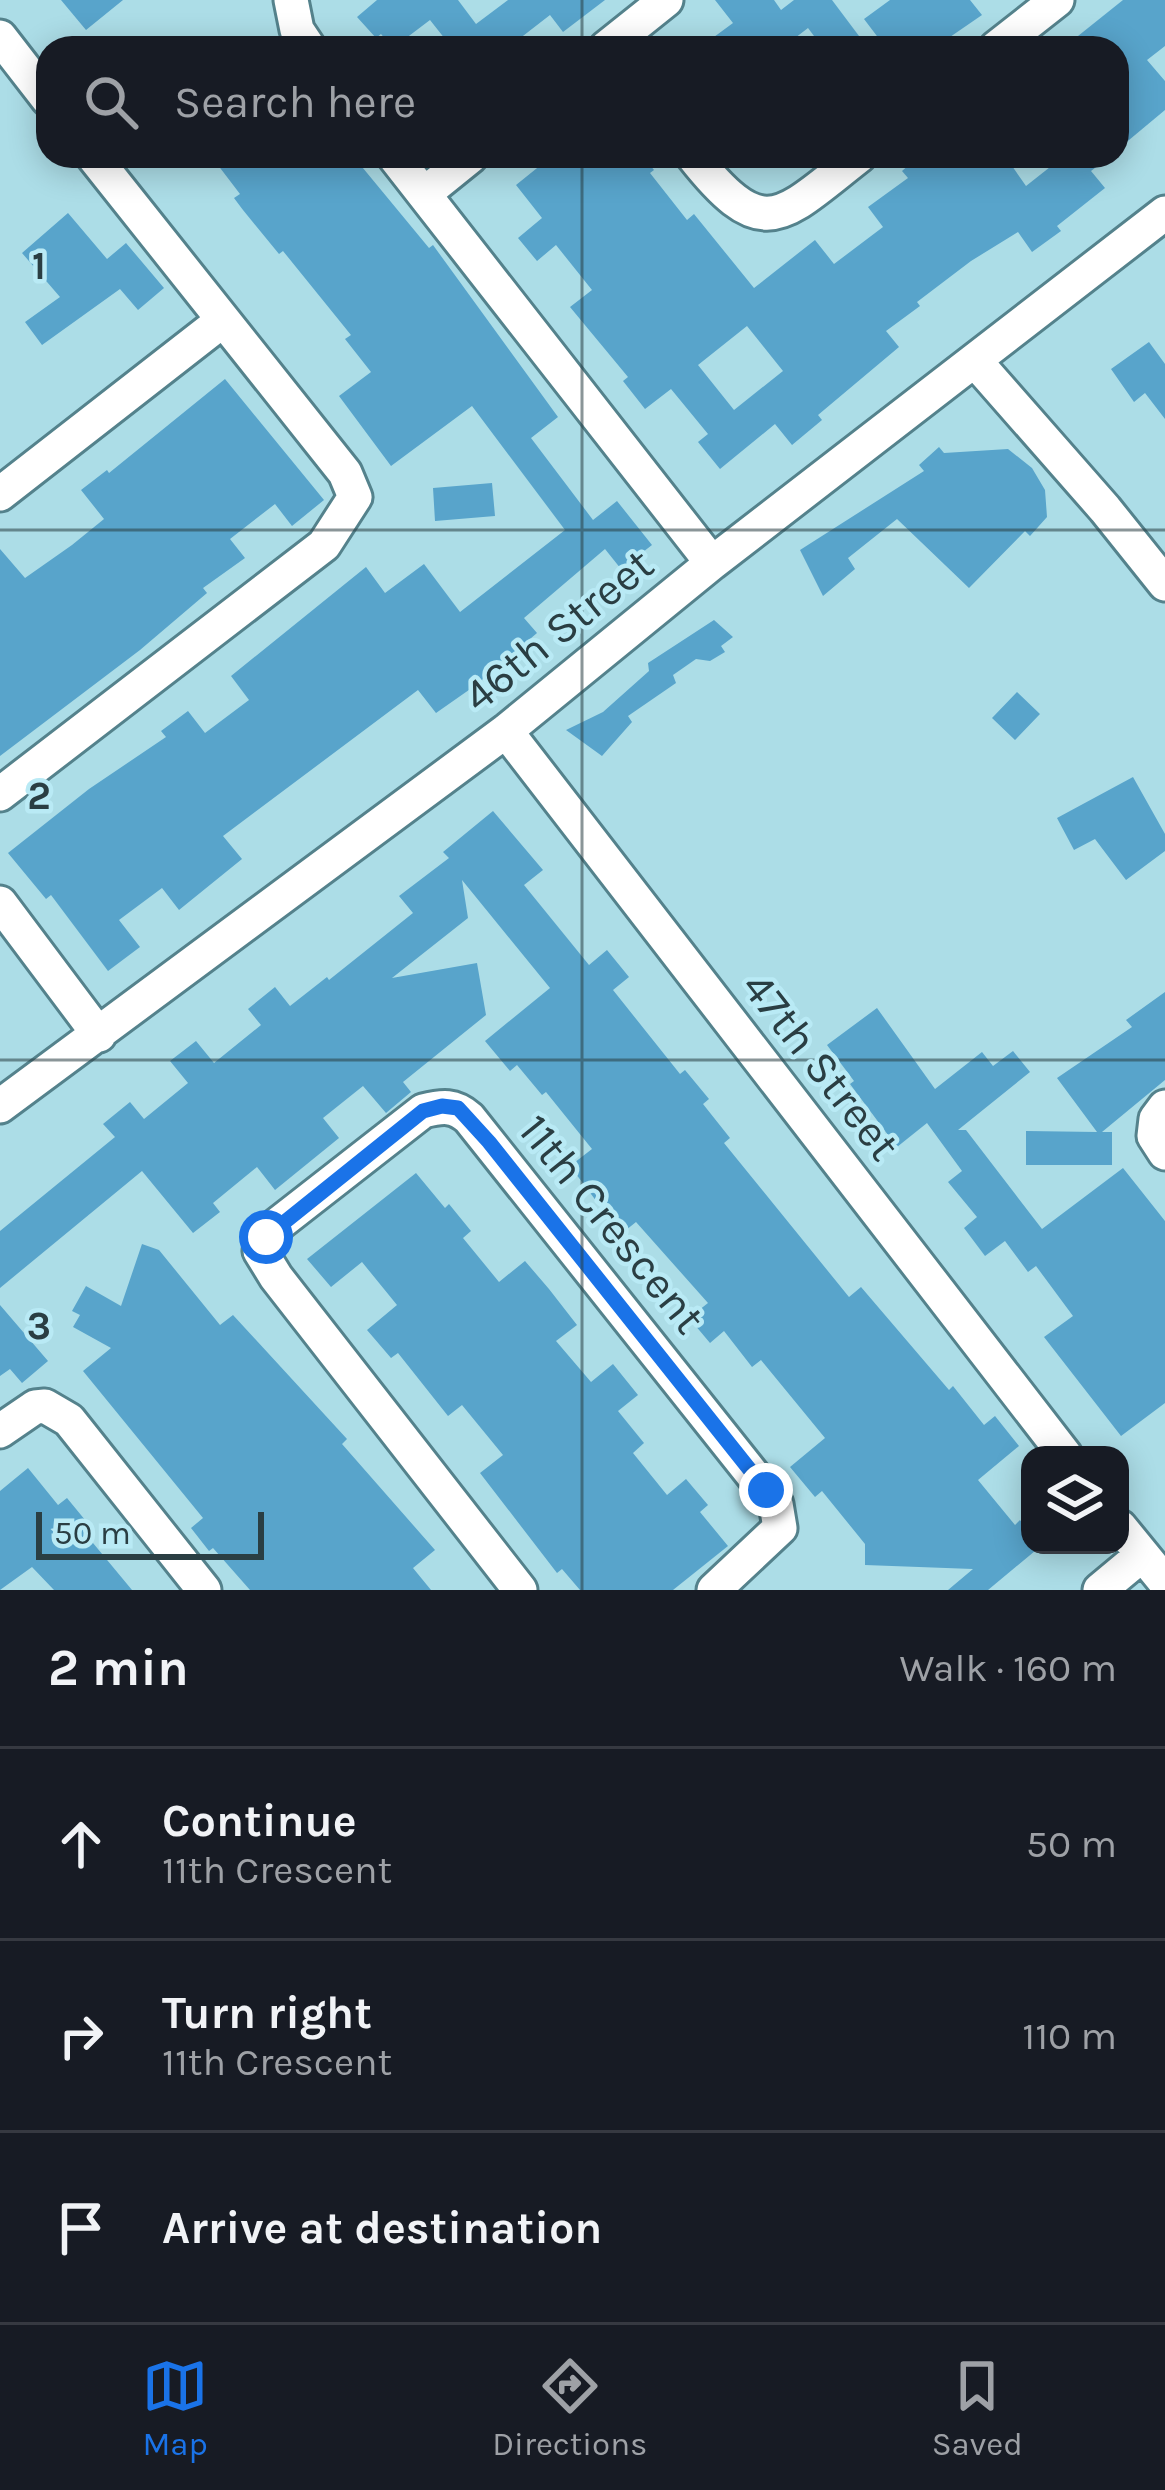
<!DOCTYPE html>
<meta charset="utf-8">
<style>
:root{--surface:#171b24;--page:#20242c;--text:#f1f3f6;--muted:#9ea1a6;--line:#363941;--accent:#1a73e8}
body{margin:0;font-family:Karla,sans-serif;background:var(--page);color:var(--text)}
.controls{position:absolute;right:36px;bottom:36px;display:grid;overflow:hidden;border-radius:24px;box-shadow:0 6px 30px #0003}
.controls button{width:108px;height:108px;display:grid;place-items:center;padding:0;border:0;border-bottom:3px solid var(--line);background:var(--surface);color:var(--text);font:60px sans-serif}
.scale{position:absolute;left:36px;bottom:30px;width:228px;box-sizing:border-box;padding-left:12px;border:6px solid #2a3e43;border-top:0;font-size:33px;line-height:42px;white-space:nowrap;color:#2a3e43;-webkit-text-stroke:9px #b9eaf5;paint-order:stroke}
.stop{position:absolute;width:36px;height:36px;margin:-27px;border:9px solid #1a73e8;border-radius:50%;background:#fff}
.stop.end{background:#1a73e8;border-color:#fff;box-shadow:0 3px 12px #0008}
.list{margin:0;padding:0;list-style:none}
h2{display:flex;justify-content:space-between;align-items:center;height:156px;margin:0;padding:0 48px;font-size:51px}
h2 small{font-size:39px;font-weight:400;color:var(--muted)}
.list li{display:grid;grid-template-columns:78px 1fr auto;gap:36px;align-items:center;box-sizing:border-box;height:192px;padding:0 48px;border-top:3px solid var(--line)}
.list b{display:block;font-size:45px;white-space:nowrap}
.list p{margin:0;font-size:39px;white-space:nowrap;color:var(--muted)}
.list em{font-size:39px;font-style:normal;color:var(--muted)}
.icon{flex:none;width:66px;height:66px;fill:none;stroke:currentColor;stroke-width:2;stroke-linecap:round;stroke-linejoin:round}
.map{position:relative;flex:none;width:1165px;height:1590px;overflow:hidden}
.search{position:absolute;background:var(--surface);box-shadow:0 6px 30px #0003;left:36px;right:36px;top:36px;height:132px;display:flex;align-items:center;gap:30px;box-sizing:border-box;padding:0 42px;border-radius:36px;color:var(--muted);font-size:45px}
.sheet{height:732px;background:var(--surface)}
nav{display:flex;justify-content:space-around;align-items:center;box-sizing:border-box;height:168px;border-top:3px solid var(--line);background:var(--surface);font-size:33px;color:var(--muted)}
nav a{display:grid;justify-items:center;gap:6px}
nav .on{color:var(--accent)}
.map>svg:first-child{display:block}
</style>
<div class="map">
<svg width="1165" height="1590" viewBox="0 0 1165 1590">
<rect width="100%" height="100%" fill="#acdde7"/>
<path fill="#58a4cb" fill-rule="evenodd" d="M 61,0 L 123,0 L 86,30 Z
M 377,0 L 458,0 L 476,24 L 508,0 L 605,0 L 563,32 L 550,15 L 510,46 L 505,39 L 494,48 L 443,48 L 449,44 L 430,20 L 393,48 L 381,34 L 376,38 L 357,17 Z
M 715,0 L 774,0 L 781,10 L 794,0 L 832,0 L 868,48 L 823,48 L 808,28 L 782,48 L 699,48 L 733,23 Z
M 890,0 L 970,0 L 982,15 L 934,48 L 886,48 L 864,19 Z
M 1123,0 L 1165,0 L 1165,46 L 1147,60 L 1165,81 L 1165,110 L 1117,150 L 1117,48 L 1063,48 Z
M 211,156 L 353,156 L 429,248 L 433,245 L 558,417 L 531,438 L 593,520 L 617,501 L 652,545 L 621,569 L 605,549 L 524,618 L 537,633 L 476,685 L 436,713 L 418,690 L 223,836 L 242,859 L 179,910 L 162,888 L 119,920 L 140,947 L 108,971 L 51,895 L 46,899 L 8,853 L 89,789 L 166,737 L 161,731 L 188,711 L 205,733 L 249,700 L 231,676 L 366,567 L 385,593 L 424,564 L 460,612 L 565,530 L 472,406 L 391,466 L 339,396 L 371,372 L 345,339 L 351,335 L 283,251 L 279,254 L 243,210 L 234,198 L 240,194 Z
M 552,156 L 643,156 L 654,170 L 650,173 L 687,220 L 694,214 L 754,288 L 815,240 L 834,264 L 883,227 L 868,207 L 908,178 L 902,171 L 919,156 L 1005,156 L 1026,186 L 1064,156 L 1110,156 L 1091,171 L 1105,188 L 1057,226 L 1061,231 L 1032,252 L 1018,232 L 971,261 L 917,302 L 920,306 L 886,331 L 899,347 L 818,415 L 822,420 L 792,445 L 775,424 L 720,469 L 698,442 L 708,434 L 671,389 L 645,409 L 623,381 L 628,377 L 570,307 L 592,290 L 556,245 L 537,261 L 518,238 L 542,218 L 516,185 ZM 747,326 L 783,371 L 734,410 L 698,365 Z
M 68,213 L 107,259 L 126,243 L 164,288 L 138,310 L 120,289 L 42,345 L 25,322 L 60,297 L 22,253 Z
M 1149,342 L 1165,364 L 1165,419 L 1145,393 L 1134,402 L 1111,369 Z
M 225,379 L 324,500 L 292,526 L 275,504 L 230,539 L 245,558 L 203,588 L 207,593 L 140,650 L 0,756 L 0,549 L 25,578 L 72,545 L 104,519 L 81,490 L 107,470 L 109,473 Z
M 939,447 L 944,453 L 1008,449 L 1032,468 L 1045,490 L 1047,517 L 1030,536 L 1025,531 L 969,588 L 897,519 L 848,558 L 855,569 L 823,596 L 800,550 L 924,471 L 919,465 Z
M 492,483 L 495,516 L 435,521 L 433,488 Z
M 714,620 L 733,637 L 721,646 L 725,652 L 710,661 L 696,659 L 673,675 L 676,683 L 628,716 L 632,722 L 602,756 L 566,730 L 603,712 L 649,671 L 648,663 Z
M 1017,692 L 1040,714 L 1015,740 L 992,718 Z
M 1133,777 L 1165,834 L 1165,851 L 1126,880 L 1095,839 L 1074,850 L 1057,818 Z
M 493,811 L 543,870 L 524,885 L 589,965 L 607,950 L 629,977 L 613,990 L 680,1074 L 685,1070 L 709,1099 L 703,1104 L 730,1138 L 724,1143 L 849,1297 L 861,1287 L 949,1390 L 953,1386 L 984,1425 L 995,1416 L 1019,1446 L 978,1480 L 1015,1525 L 1020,1520 L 1030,1533 L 1030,1545 L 1041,1546 L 988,1590 L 948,1590 L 973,1569 L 865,1565 L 865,1544 L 822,1491 L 815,1497 L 790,1467 L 825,1438 L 761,1360 L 752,1367 L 724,1331 L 710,1343 L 689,1318 L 708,1303 L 636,1222 L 621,1234 L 570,1166 L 592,1149 L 546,1092 L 542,1095 L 517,1065 L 510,1071 L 485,1041 L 550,988 L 462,880 L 468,918 L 392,978 L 477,963 L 486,1015 L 403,1082 L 411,1092 L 386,1113 L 363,1086 L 323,1118 L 339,1138 L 275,1190 L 257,1167 L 213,1203 L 220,1212 L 193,1233 L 142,1171 L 0,1288 L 0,1231 L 115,1137 L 103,1124 L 130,1102 L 144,1119 L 188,1083 L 170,1061 L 196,1041 L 214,1063 L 261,1025 L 248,1009 L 275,987 L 290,1006 L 327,977 L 329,980 L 413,913 L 399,896 L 449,858 L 443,852 Z
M 1165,992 L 1165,1080 L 1102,1132 L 1112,1132 L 1112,1165 L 1026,1165 L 1026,1131 L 1097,1132 L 1057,1078 L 1132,1027 L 1126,1020 Z
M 877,1008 L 935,1089 L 982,1052 L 993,1066 L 1013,1051 L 1030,1072 L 958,1130 L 966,1130 L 1042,1229 L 1123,1168 L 1165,1221 L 1165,1403 L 1121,1436 L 1044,1337 L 1073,1316 L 1036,1266 L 1028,1272 L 1005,1241 L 985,1256 L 964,1228 L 977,1217 L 948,1182 L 962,1171 L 927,1123 L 897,1147 L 850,1084 L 854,1081 L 827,1045 Z
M 416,1173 L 445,1208 L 449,1204 L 471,1231 L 463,1238 L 499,1282 L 525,1261 L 549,1289 L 577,1325 L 556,1341 L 591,1382 L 613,1364 L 638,1395 L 618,1411 L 644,1443 L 633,1453 L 667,1495 L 686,1479 L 708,1505 L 700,1512 L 728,1546 L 673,1590 L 580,1590 L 562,1569 L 557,1573 L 480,1473 L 503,1455 L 462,1405 L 448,1416 L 398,1353 L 391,1358 L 367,1330 L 397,1305 L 362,1262 L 331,1287 L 307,1259 Z
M 142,1244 L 159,1250 L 220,1325 L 233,1315 L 347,1439 L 342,1444 L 435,1550 L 413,1568 L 431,1590 L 250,1590 L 213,1548 L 209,1551 L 191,1528 L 203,1518 L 83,1371 L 111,1348 L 73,1327 L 80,1315 L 72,1311 L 86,1286 L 121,1306 Z
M 0,1305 L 48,1361 L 22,1383 L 10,1369 L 0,1376 Z
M 28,1468 L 58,1505 L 67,1498 L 90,1526 L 83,1531 L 132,1590 L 54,1590 L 32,1567 L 0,1590 L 0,1491 Z"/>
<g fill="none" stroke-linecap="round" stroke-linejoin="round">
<g stroke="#54828c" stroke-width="39">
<path id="minor" d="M 291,0 L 297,30 L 309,48
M 0,37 L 48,99
M 606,48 L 666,0
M 996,48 L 1057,0
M 394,156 L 712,563
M 693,156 C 764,246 781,217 859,156
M 424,194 L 471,156
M 976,362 L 1105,509 L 1165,584
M 0,494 L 222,321
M 506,731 L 1065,1455
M 0,794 L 324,545 L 355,497 L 345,473 L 93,156
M 0,903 L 99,1035
M 0,1106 L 506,731 L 712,563 L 1165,213
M 1165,1107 L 1156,1119 L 1154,1136 L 1165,1153
M 0,1431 L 35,1407 L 45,1406 L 69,1420 L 204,1590
M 1120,1527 L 1165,1582
M 520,1590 L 276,1277 L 260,1251 L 265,1237 L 277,1225 L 423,1111 C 443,1106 454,1105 469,1118 L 776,1504 L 780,1528 L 714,1590
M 1100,1590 L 1142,1555"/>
</g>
<use href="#minor" stroke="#fff" stroke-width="33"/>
</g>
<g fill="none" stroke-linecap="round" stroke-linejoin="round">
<path stroke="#1a73e8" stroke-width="15" d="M 266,1237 L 423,1111 L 442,1106 L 458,1108 L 489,1142 L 766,1490"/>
</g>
<path fill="none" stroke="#2a3e43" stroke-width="3" stroke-opacity="0.55" d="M 582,0 L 582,48M 582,156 L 582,1590M 0,530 L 1165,530M 0,1060 L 1165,1060"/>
<g text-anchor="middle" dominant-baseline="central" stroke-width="9" stroke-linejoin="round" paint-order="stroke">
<g font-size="45" fill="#2a3e43" stroke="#b9eaf5">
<text transform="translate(558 630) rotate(-39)">46th Street</text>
<text transform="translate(821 1066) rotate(52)">47th Street</text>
<text transform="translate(612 1224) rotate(51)">11th Crescent</text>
</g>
</g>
<g font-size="39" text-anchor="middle" font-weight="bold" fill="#2a3e43" stroke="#b9eaf5" stroke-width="9" stroke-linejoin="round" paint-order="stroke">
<text x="39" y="279">1</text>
<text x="39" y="809">2</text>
<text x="39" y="1339">3</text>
</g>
</svg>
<div class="controls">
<button><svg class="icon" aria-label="layers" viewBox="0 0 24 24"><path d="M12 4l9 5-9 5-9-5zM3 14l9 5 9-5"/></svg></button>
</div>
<div class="scale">50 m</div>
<div class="stop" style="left:266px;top:1237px"></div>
<div class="stop end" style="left:766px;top:1490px"></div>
<div class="search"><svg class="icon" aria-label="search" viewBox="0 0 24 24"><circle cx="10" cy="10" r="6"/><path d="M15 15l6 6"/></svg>Search here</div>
</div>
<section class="sheet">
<h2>2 min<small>Walk · 160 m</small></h2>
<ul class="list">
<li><svg class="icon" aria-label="ahead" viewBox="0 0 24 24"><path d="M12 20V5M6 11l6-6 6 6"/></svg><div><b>Continue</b><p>11th Crescent</p></div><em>50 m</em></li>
<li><svg class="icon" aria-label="right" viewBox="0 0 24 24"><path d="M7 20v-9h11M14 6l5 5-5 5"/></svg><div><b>Turn right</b><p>11th Crescent</p></div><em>110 m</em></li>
<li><svg class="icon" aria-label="arrive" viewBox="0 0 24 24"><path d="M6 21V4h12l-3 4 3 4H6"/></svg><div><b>Arrive at destination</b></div></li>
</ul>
</section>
<nav>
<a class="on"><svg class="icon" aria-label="map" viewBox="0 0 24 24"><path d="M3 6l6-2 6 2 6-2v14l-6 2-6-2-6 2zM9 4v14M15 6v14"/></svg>Map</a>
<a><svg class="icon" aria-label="directions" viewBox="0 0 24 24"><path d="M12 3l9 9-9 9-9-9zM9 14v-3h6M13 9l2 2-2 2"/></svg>Directions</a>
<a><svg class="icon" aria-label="saved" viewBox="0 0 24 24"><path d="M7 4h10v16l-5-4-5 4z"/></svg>Saved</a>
</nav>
